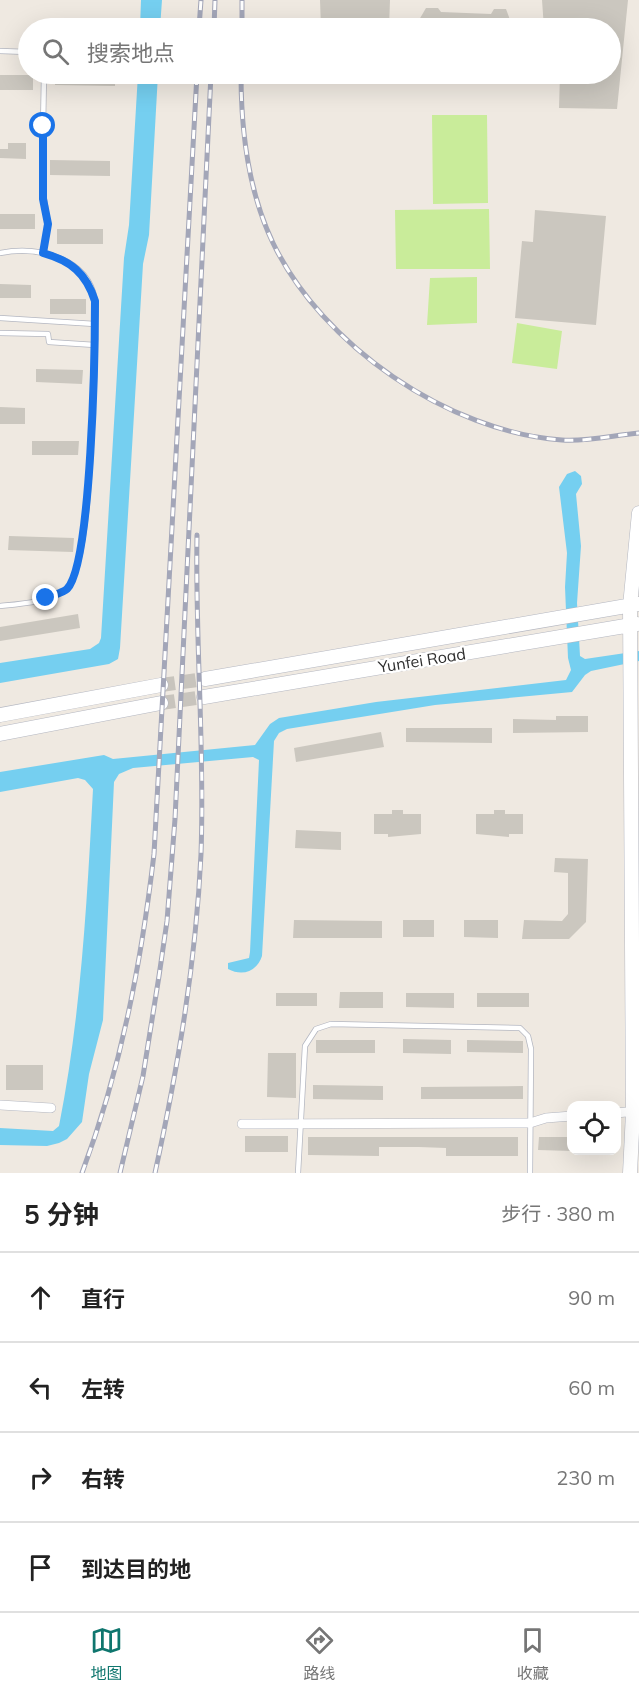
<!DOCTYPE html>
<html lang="zh">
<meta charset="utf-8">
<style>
:root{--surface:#fff;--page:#f6f6f6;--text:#222;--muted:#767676;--line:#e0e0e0;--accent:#0f766e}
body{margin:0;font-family:Mulish,"Noto Sans SC",sans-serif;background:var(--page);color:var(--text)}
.controls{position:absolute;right:18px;bottom:18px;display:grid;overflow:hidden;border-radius:12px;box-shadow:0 6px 24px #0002}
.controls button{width:54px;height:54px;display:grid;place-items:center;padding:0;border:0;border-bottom:2px solid var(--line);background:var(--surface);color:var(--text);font:30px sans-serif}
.stop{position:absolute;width:18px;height:18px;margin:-14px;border:4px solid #1a73e8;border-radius:50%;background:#fff}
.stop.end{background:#1a73e8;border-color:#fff;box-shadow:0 2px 6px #0008}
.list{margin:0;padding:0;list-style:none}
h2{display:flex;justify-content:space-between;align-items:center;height:78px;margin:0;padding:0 24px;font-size:26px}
h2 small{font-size:20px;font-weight:400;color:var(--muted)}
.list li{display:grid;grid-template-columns:39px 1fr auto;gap:18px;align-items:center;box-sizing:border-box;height:90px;padding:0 24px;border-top:2px solid var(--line)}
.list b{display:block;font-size:22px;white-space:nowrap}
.list em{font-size:20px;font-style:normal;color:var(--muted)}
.icon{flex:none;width:33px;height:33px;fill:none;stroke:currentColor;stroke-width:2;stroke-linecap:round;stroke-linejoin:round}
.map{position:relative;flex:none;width:639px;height:1173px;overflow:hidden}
.search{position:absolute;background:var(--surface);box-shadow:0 6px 24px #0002;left:18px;right:18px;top:18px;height:66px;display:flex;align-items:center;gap:15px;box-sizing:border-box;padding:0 21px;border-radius:33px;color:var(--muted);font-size:22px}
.sheet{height:438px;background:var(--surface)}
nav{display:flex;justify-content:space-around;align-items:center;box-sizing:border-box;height:84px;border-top:2px solid var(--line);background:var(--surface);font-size:16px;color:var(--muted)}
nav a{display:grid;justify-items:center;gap:3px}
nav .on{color:var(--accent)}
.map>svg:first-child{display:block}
</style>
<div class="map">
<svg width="639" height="1173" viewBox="0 0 639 1173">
<rect width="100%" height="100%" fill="#efe9e1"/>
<path fill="#c9ec9a" d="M 432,115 L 487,115 L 488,203 L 433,204 Z
M 489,209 L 490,269 L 396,269 L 395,210 Z
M 477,277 L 477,323 L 427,325 L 430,278 Z
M 517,323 L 562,331 L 557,369 L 512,363 Z"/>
<path fill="#75cff0" d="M 141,0 L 162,0 L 160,28 L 140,28 Z
M 138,74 L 158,74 L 149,235 L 143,264 L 120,648 L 118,659 L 109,664 L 0,683 L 0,663 L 90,649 L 99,643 L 101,638 L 124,258 L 129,225 Z
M 575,471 L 581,476 L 582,484 L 576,494 L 581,546 L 577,603 L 580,656 L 585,659 L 639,651 L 639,661 L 591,671 L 585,675 L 572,692 L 435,705 L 287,729 L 279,733 L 274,741 L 262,956 C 257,971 243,977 228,969 L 228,963 L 249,958 L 250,952 L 259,760 L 253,757 L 133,768 L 119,774 L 114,782 L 103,1020 L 89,1074 L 82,1122 L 67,1139 L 59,1143 L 47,1146 L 0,1145 L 0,1128 L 53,1131 L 59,1126 C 81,1015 87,902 93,789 L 85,780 L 78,778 L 0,792 L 0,772 L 104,755 L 113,759 L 255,745 L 270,724 L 279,718 L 376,702 L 566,680 L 571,670 L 568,658 L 565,587 L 567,553 L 559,487 L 567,474 Z"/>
<path fill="#cbc7bf" d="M 320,0 L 390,0 L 389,28 L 321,28 Z
M 542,0 L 628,0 L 617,109 L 559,108 L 560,74 L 610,74 L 610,28 L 544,28 Z
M 426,8 L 438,8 L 441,12 L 491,14 L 494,9 L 506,9 L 513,28 L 419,28 L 419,20 Z
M 55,74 L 115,74 L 115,86 L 55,85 Z
M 0,75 L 33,75 L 33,90 L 0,90 Z
M 8,143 L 26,143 L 26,159 L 0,158 L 0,149 L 8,149 Z
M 50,160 L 110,161 L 110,176 L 50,175 Z
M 535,210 L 606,216 L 596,325 L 515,318 L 522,241 L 533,242 Z
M 0,214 L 35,214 L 35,229 L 0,229 Z
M 57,229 L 103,229 L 103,244 L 57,244 Z
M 0,284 L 31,285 L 31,298 L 0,298 Z
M 50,299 L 86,299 L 86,314 L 50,314 Z
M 36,369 L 83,370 L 82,384 L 36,382 Z
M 0,407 L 25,408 L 25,424 L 0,424 Z
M 32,441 L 79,441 L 78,455 L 32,455 Z
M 9,536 L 74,538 L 73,552 L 8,550 Z
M 78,614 L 80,628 L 0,641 L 0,627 Z
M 556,716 L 588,716 L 588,732 L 513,733 L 513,719 L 556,720 Z
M 406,728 L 492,728 L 492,743 L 406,742 Z
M 381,732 L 384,747 L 296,762 L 294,748 Z
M 392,810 L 403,810 L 403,814 L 421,814 L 421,834 L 388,837 L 388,834 L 374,834 L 374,814 L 392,814 Z
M 494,810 L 505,810 L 505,814 L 523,814 L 523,834 L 509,834 L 509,837 L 476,834 L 476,814 L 494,814 Z
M 296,830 L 341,832 L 341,850 L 295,848 Z
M 555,858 L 588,859 L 586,922 L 569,939 L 522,939 L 524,920 L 562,921 L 568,914 L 568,873 L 554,872 Z
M 294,920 L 382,921 L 382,938 L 293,938 Z
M 403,920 L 434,920 L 434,937 L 403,937 Z
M 464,920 L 498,920 L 498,938 L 464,937 Z
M 340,992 L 383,992 L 383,1008 L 339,1008 Z
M 276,993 L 317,993 L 317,1006 L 276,1006 Z
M 406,993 L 454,993 L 454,1008 L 406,1007 Z
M 477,993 L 529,993 L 529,1007 L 477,1007 Z
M 403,1039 L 451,1040 L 451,1054 L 403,1053 Z
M 316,1040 L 375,1040 L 375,1053 L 316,1053 Z
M 467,1040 L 523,1041 L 523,1053 L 467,1052 Z
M 268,1053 L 296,1053 L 296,1098 L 267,1097 Z
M 6,1065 L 43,1065 L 43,1090 L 6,1090 Z
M 313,1085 L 383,1086 L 383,1100 L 313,1099 Z
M 523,1086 L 523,1099 L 421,1099 L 421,1087 Z
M 245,1136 L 288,1136 L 288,1152 L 245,1152 Z
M 308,1137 L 518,1137 L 518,1156 L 446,1156 L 446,1148 L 419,1147 L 379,1147 L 379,1156 L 308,1155 Z
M 539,1137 L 572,1137 L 572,1151 L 538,1150 Z"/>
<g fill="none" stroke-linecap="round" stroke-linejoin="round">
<path stroke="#c8c4bd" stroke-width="14" stroke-dasharray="14 7" stroke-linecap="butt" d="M 161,685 L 205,679
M 161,703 L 204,697"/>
<g stroke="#b4b7c1" stroke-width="6">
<path id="lane" d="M 0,51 L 28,52
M 0,253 C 37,246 88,257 95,300 C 97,308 95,316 95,324
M 43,253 L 48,224 L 42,185 L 44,74
M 0,318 L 95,324 L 95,345 L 49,342 L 48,334 L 0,333
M 0,606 C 20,604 50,602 66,589 C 92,569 93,385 95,345
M 298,1173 L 305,1046 L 316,1029 L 331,1024 L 520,1028 L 528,1036 L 531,1049 L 530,1173"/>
</g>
<g stroke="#b4b7c1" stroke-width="10">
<path id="street" d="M 0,1105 L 51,1108
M 616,1113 L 637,1111
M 242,1124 L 530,1123 L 546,1118 L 572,1116"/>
</g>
<g stroke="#b4b7c1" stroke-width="15">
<path id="secondary" d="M 205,679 L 638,604
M 204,697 L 637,624
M 0,715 L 161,685
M 0,734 L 161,703
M 630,1173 L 633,1112 L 630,606 L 639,513"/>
</g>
<use href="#lane" stroke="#fff" stroke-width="4.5"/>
<use href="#street" stroke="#fff" stroke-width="9"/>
<use href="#secondary" stroke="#fff" stroke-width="14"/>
<g stroke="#a3a6b8" stroke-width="5">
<path id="rail" d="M 199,28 L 201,0
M 214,28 L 215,0
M 242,28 L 242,0
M 241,74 C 241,130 248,191 273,243 C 322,345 448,432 562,440 C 586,442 615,435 639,433
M 82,1173 C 121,1069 141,964 154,854 L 197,74
M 120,1173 L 143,1076 L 159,976 L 167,921 L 175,819 L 211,74
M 155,1173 C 178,1067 196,962 201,854 C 205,748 195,641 197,535"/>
</g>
<use href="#rail" stroke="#fff" stroke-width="3" stroke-dasharray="9" stroke-linecap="butt"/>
</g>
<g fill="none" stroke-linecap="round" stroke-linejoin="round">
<path stroke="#1a73e8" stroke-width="8" d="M 43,126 L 43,199 L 48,224 L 43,253 C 71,261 86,273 95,301 C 95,345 92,564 67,589 C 63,593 52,595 46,598"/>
</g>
<g text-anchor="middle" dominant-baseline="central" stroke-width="4.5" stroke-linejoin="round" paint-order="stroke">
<g font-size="16" fill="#2e2e2e" stroke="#fff">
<text transform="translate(422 660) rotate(-9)">Yunfei Road</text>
</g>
</g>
</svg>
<div class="controls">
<button><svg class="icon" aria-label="locate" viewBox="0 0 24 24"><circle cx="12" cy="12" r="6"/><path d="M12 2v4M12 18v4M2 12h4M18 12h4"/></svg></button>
</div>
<div class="stop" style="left:43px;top:126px"></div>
<div class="stop end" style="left:46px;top:598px"></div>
<div class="search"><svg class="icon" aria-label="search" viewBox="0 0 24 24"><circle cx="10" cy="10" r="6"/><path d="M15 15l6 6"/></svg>搜索地点</div>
</div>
<section class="sheet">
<h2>5 分钟<small>步行 · 380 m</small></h2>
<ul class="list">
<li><svg class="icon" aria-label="ahead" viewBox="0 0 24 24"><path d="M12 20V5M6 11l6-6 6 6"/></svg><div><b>直行</b></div><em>90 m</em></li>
<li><svg class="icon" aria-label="left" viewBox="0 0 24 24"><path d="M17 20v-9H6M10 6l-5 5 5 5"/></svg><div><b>左转</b></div><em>60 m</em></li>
<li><svg class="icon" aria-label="right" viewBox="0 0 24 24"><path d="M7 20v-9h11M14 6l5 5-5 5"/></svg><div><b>右转</b></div><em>230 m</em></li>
<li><svg class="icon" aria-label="arrive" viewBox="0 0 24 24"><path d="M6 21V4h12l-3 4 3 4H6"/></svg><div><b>到达目的地</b></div></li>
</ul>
</section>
<nav>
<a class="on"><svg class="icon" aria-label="map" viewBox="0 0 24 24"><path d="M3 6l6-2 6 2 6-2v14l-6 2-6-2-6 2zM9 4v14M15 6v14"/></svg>地图</a>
<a><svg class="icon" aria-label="directions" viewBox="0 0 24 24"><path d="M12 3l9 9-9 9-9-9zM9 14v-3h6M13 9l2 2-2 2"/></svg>路线</a>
<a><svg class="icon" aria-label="saved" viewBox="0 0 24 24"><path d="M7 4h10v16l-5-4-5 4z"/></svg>收藏</a>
</nav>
